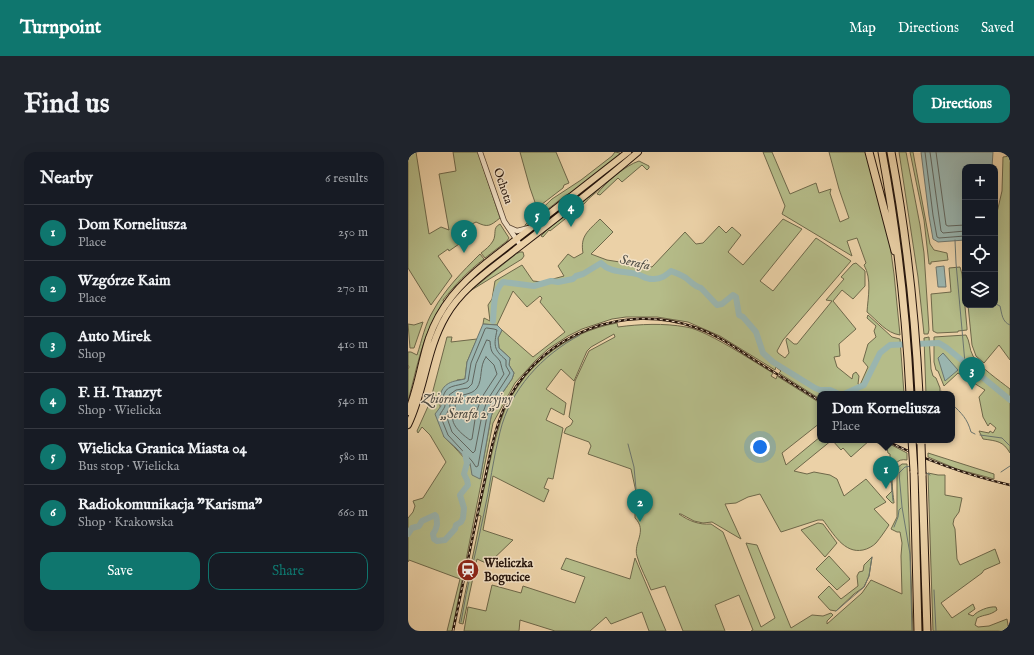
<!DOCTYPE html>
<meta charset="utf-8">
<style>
:root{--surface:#171b24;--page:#20242c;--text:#f1f3f6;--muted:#9ea1a6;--line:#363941;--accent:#0f766e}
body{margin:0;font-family:"IM FELL English",serif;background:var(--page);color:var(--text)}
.controls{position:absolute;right:12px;top:12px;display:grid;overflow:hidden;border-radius:8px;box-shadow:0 4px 16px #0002}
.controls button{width:36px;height:36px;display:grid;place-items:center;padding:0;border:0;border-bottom:1px solid var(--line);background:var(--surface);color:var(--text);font:20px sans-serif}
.you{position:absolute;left:352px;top:295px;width:14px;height:14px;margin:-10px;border:3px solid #fff;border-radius:50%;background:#1a73e8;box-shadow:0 0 0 6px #1a73e833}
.badge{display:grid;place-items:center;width:26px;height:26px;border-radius:50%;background:var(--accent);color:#fff;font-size:13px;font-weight:700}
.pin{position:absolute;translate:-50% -33px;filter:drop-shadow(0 1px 2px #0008)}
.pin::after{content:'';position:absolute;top:21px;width:14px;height:12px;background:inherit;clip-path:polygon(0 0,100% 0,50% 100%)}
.popup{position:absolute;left:409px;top:239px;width:138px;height:52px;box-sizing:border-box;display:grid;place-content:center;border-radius:8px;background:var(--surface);filter:drop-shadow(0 1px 3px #0005);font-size:13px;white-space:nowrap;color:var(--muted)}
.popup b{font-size:15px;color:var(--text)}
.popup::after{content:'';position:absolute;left:50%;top:100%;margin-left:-8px;border:8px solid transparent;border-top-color:var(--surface)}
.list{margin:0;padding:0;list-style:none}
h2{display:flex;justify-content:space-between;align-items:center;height:52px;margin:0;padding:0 16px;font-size:17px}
h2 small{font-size:13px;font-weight:400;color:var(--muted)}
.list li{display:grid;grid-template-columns:26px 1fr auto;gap:12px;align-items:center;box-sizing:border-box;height:56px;padding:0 16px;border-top:1px solid var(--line)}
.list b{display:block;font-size:15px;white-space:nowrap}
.list p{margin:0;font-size:13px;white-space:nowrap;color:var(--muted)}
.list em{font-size:13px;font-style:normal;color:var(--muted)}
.actions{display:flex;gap:8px;padding:12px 16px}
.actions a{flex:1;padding:9px 0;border:1px solid var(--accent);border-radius:12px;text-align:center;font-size:14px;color:var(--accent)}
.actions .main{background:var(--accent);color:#fff}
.icon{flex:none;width:22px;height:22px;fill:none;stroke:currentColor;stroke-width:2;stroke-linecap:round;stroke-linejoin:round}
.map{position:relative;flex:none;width:602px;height:479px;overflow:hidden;border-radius:12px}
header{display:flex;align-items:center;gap:24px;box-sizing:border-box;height:56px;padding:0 20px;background:var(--accent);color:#fff}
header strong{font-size:19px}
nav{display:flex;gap:22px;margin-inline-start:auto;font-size:14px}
.intro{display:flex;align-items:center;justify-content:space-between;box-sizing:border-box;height:96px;padding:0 24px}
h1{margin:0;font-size:28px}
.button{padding:10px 18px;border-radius:12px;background:var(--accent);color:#fff;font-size:14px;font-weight:700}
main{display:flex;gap:24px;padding:0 24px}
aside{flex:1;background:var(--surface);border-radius:12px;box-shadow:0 4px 16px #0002}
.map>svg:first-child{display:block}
</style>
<header>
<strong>Turnpoint</strong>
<nav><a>Map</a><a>Directions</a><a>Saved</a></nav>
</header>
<div class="intro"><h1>Find us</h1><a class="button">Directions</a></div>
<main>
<aside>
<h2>Nearby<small>6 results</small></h2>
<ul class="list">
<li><span class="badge">1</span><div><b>Dom Korneliusza</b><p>Place</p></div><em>250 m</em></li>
<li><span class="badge">2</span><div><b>Wzgórze Kaim</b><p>Place</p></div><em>270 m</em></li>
<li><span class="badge">3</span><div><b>Auto Mirek</b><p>Shop</p></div><em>410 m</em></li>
<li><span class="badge">4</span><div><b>F. H. Tranzyt</b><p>Shop · Wielicka</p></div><em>540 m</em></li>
<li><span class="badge">5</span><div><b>Wielicka Granica Miasta 04</b><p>Bus stop · Wielicka</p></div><em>580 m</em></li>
<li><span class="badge">6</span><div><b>Radiokomunikacja &quot;Karisma&quot;</b><p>Shop · Krakowska</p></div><em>660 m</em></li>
</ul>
<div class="actions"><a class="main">Save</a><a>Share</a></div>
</aside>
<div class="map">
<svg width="602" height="479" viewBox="0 0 602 479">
<rect width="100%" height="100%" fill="#ebd1a7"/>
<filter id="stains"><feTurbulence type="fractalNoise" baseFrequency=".005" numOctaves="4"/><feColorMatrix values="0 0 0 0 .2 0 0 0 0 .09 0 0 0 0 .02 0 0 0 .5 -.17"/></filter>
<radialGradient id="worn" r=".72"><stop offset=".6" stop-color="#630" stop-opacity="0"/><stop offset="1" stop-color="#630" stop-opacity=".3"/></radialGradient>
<path fill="#b5bc89" stroke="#6e684a" d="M 0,0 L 8,0 L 21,82 L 33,75 L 41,78 L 31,22 L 48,19 L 45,0 L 70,0 L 92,66 C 82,74 80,76 68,70 L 58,75 L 64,83 L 41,99 L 40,97 L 30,104 L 44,124 L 23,153 L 0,116 Z
M 112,0 L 148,0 L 161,31 L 156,33 L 155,36 L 129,56 L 122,36 Z
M 207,0 L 212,1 L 212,3 L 165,40 L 158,43 L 117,75 L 117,73 L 144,47 L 173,28 L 204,4 Z
M 355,0 L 364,0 L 382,42 L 408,31 L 411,41 L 423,37 L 422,41 L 432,70 L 441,66 L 431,37 L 421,0 L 460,0 L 482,93 L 486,122 L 492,183 C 478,181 470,169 459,160 C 460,145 464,127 456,113 L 458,111 L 449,86 L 439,89 L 444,104 L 374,62 L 377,54 Z
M 491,0 L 498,0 L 512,73 L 516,101 L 521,178 L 520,182 L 516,182 L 510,125 Z
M 502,0 L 505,0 L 522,92 L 526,98 L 539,101 L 540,108 L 523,110 L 523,112 L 521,112 L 516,68 Z
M 602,4 L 602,208 L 591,193 L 576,211 L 568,204 L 564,193 L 560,153 L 587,153 L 587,69 L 594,39 L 595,5 Z
M 231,9 L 241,14 L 241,16 L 239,18 L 234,13 L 214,30 L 210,26 L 192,43 L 189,42 C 197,31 218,13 231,9 Z
M 193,35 C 188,42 182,44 177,51 L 142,79 L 141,78 L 135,85 L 133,84 L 140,77 Z
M 192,67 L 205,80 L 183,102 L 199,108 L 244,115 L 277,80 L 288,92 L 295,91 L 311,74 L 318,81 L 324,75 L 333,83 L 320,100 L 335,113 L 375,67 L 394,77 L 352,129 L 365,139 L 408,86 L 443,109 L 375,188 L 369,199 L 370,201 L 377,206 L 381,201 L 378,188 L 379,186 L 386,192 L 389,192 L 424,149 L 418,148 L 436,127 L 433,125 L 445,112 L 448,111 L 457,119 L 457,134 L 445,147 L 434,138 L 425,149 L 448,177 L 431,192 L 432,204 L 426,205 L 429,215 L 444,227 L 445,222 L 448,220 L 451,224 L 450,232 L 452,233 L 460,215 L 455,209 L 460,192 L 468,185 L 466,179 L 468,174 L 459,166 L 460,163 L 484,185 L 492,187 L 496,242 L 412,242 L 412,247 L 371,221 L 373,219 L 368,215 L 367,218 L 312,184 L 280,170 L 249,165 L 218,165 L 204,167 L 174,177 L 160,184 L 140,197 L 127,209 L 107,231 L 85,271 L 44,479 L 39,479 L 52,427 L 1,408 L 0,410 L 0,366 L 5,360 L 7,354 L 5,349 L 15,346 L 38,310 L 22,283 L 14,275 L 10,281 L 9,279 L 22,250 L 39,185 L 44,185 L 43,190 L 69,187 L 59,210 L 57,227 L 49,228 L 31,246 L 36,285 C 50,298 61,311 72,327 L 83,265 L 88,250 L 104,227 L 106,221 L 101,213 L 102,206 L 91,196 L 90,186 L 94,178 L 125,205 L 157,180 L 132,150 L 134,146 L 132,144 L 119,155 L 105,139 L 89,173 L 75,172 L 76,166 L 82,169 L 80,153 L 84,147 L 87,129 L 114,113 L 125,129 L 134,130 L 156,124 L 150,114 L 160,102 L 166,106 L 175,101 C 172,84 180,79 192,67 Z
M 92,72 L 101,86 L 99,89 L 77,106 L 73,101 C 77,98 82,94 85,89 C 89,82 84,76 92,72 Z
M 112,100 L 115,100 L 116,104 L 114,107 L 62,139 L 108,102 Z
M 72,102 L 76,107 C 60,119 47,133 35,148 L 36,151 C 15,179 9,216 0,249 L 0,217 L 1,215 L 0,213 L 0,200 L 3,200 L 9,203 C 14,188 17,172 25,159 C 37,137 54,120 72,102 Z
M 552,115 L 554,122 L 559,176 L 559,178 L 550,179 L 550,180 L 529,181 L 525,179 L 523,142 L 543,140 L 541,116 Z
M 15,170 L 6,196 L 2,196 L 0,172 L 6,173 Z
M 209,171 L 210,175 C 232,172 256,171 278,175 C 285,176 291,179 298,182 C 321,193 343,208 365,221 L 363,224 L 368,227 L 369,224 L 412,251 L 412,271 L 374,301 L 378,313 L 412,285 L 412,288 L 462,288 L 443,305 L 435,296 L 433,298 L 424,288 L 386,319 L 399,322 L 406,320 L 422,323 L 429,327 L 436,344 L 458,327 L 478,350 L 466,357 L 481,373 C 477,379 473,385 468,391 C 465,394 460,397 455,398 C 436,402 425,381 415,368 L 410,368 L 373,380 L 352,342 L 340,345 L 328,351 L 317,352 L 333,387 L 304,370 L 295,371 L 286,369 L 273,362 L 271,362 C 281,369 291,373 303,372 L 315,380 L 353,475 L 367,466 L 338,391 L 349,393 L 383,476 L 404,463 L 415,464 L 423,461 L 425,463 L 419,469 L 419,472 L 454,441 L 463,428 L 494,442 L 493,404 L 494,391 L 492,380 L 489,380 L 483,377 L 489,365 L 489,316 L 494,312 L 499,312 L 505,479 L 343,479 L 345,478 L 331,443 L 307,453 L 317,479 L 275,479 L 257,434 L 243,438 C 239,427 232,416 229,404 C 225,391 240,379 227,366 L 227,359 L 229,359 L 228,340 L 223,317 L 180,302 L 183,294 L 181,290 L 156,281 L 158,276 L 163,273 L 165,269 L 161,265 L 167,229 L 181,199 L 207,185 L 206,182 L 183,195 L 179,199 L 166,229 L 153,217 L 138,237 L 158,251 L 156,263 L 143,256 L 138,268 L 155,276 L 145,327 L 140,326 L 136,336 L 141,338 L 136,350 L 85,324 L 75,378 L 105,388 L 80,412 L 69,407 L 55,472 L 51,471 L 73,364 L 70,363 C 78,331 83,299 93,268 C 110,217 157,180 209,171 Z
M 558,183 C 562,189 561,197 565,204 C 570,214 592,229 602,237 L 602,301 C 595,289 589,289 575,287 L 571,279 L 581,281 L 582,279 L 585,281 L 588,276 L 582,271 L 580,274 L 575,265 L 571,245 L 577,238 L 550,221 L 536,234 L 530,219 L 528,218 L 526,210 L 526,185 Z
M 521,185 L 523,217 L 525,224 L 528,226 L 532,236 L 532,242 L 518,242 L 516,186 Z
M 464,288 L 474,288 L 499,301 L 499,308 C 478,304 485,339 486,351 L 484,351 L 478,345 L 484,339 L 484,332 L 482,329 L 482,302 L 480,301 L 479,296 Z
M 520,301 L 586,322 L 586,327 L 549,317 L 520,305 Z
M 520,321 L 530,323 L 537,323 L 537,343 L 554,346 L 551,360 L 546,367 L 545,372 L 547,377 L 549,407 L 552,413 L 587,397 L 592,411 L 576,418 L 574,421 L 533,451 L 544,466 L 565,452 L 567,457 L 560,462 L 565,464 C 569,459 581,454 588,455 L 589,458 C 581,464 577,462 569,466 L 567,473 L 570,475 L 581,474 L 599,467 L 601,479 L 525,479 Z
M 410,371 L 415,372 L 429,391 L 417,405 L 393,378 Z
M 421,404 L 442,427 L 429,438 L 408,417 Z
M 464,405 L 461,424 L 456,435 L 446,442 L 428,459 L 422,458 L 410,445 L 421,434 L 433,447 L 450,434 L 449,424 L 451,420 L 455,419 L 456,413 Z
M 158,406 L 222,427 L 227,406 L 258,479 L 241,479 L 234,460 L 203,472 L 198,465 L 182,479 L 147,479 L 112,468 L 111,479 L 56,479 L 60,455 L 78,459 L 84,433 L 113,441 L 115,434 L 167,451 L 177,425 L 153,417 Z"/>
<path fill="#9ab5af" stroke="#6c756e" d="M 513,0 L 585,0 L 584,15 L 557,15 L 557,88 L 530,90 L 525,87 L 521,64 Z
M 536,114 L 538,135 L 530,135 L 528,115 Z
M 75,172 L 89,173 L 94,178 L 90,186 L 91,196 L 102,206 L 101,213 L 106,221 L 104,227 L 88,250 L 83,265 L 72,327 L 64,323 L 62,311 L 48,296 L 36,285 L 27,262 L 33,254 C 30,242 34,232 47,229 C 50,228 54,228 57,227 L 59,210 Z
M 535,201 L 550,218 L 537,229 L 530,206 Z"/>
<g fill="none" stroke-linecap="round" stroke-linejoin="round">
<path stroke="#60655e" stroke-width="1" d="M 517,0 L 525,63 L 529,85 L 531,86 L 557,84
M 522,0 L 533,79 L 535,81 L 557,79
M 528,0 L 538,73 L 540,74 L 557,73
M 79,176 L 86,177 L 89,178 C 86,193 85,197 98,208 L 98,214 L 102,221 L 84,249 L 79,264 L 70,314 L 68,315 L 64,309 L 40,283 L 32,263 C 33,260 36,257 37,254 C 37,250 34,246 36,242 C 40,231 54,235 60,229 L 63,211 L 77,177 Z
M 79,188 L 82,189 C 83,203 85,200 92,209 C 93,212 94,218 96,222 L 80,247 L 74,263 L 67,299 L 65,301 L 44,280 L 38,263 L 42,255 L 41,243 L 48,238 L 60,236 L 64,232 L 68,212 Z
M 78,205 L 86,213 L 89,222 L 74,245 L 68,261 L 64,287 L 62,288 C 55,283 42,273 45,263 C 47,257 48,253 47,247 C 53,241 63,244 69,236 C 75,227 71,214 78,205 Z"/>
<path stroke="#6c756e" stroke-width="1" d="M 547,88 L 548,111 L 557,211
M 587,149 L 588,152 L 592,154 C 594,162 594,170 602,173
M 533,239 L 533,242
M 544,252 C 554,262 559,266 563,280 L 567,282
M 572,283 L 594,286 L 602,294
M 220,292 L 226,315 L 228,337
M 503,314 L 497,315 L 491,321 L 494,355 L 502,402 L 504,479
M 517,320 L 522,323
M 593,320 L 602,314
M 485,349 C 484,339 481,317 487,310
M 486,375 L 490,365 L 491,358 L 493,356
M 526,438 L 528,479
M 428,459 L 456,435 L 461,424 L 464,405
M 53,470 C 59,433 69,397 76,361 C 82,334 85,307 92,280 C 102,238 134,203 172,183"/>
<path stroke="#9ab5af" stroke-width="6" d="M 85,169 C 86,157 85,139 95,130 L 126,134 L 143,129 L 150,130 L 165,127 L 168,124 L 175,122 L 193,111 C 202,121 217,119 229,122 C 235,124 239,128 246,127 C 253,127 257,124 263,119 C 268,121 274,123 278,126 C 283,130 287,135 293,136 L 309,153 L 314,152 L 325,143 L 328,145 L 331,163 L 335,165 L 348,180 L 355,201 L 365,210 L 407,236 L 412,238 L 422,238 L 431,242
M 436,242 L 456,233 L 472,201 L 482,193 L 531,191 L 539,196 L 602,248
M 0,382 L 4,376 L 11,374 L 14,369 L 27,363 L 28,364 C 30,372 29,376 25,382 L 26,387 L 29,389 L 37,388 L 47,377 L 48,373 L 53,370 L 55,366 L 56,356 L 52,343 L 60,333 L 59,328 L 56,322 L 59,311 L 57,301"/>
<g stroke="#574433" stroke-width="6">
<path id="tertiary" d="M 72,0 L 96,69 L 113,94
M 100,75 L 109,79 L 121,76"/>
</g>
<g stroke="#26150c" stroke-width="8">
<path id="primary" d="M 0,260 C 10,236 13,210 21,186 C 32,154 52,132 78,111 L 220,0
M 0,273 C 17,238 18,198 38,164 C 54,136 82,118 107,98 C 149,66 190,34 230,0"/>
</g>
<g stroke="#26150c" stroke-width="9">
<path id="motorway" d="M 461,0 L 487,99
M 474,0 C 489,80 498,161 502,242
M 483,0 C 498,80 507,161 511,242
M 506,319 L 510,479
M 514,322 L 519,479"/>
</g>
<use href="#tertiary" stroke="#f2e1c6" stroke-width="4.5"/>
<use href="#primary" stroke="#ebd1a7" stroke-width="6"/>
<use href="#motorway" stroke="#ebd1a7" stroke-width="7"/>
<g stroke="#26150c" stroke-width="2.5">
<path id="rail" d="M 477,288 C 517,308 559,323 602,333
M 45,479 L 83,298 C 87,280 92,262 101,246 C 137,181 216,151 286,175 C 308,182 326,195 345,207 C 367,221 390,235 412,249"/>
</g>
<use href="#rail" stroke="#f2e1c6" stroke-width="1" stroke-dasharray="3" stroke-linecap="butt"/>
<g stroke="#26150c" stroke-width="9" stroke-linecap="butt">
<path id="motorway-bridge" d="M 504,288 L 506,319
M 513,292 L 514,322"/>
</g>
<use href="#motorway-bridge" stroke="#ebd1a7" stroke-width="7"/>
</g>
<defs>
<g id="station-disc" transform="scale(1.15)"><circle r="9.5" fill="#8f2418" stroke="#f2e1c6"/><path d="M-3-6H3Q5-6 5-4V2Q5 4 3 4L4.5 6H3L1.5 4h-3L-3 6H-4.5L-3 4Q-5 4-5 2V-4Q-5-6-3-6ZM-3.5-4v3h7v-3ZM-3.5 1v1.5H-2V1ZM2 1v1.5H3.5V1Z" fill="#fff"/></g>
</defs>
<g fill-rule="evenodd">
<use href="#station-disc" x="60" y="418"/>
</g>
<g text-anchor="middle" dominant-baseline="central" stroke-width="3" stroke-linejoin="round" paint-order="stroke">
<g font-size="12" fill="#26150c" stroke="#f2e1c6">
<text transform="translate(95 34) rotate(71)">Ochota</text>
</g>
<g font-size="12" font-weight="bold" fill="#26150c" stroke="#f2e1c6" text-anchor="start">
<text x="76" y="411">Wieliczka<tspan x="76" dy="14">Bogucice</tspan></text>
</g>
<g font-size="13" font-style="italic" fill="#4f4d45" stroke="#f2e1c6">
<text transform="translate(227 111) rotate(13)">Serafa</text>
<text x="59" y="247">Zbiornik retencyjny<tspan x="59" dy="15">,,Serafa 2"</tspan></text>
</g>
</g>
<rect width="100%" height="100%" filter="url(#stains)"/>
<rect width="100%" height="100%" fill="url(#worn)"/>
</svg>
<div class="controls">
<button>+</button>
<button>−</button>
<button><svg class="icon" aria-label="locate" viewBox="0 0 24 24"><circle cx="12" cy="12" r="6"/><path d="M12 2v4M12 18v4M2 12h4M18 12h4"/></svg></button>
<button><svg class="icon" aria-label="layers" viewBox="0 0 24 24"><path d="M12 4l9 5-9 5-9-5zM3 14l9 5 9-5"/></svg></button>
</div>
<div class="you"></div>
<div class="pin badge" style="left:478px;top:337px">1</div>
<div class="popup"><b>Dom Korneliusza</b>Place</div>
<div class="pin badge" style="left:232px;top:370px">2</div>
<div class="pin badge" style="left:564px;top:238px">3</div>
<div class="pin badge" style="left:163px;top:75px">4</div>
<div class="pin badge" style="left:129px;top:83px">5</div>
<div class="pin badge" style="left:56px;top:101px">6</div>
</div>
</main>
